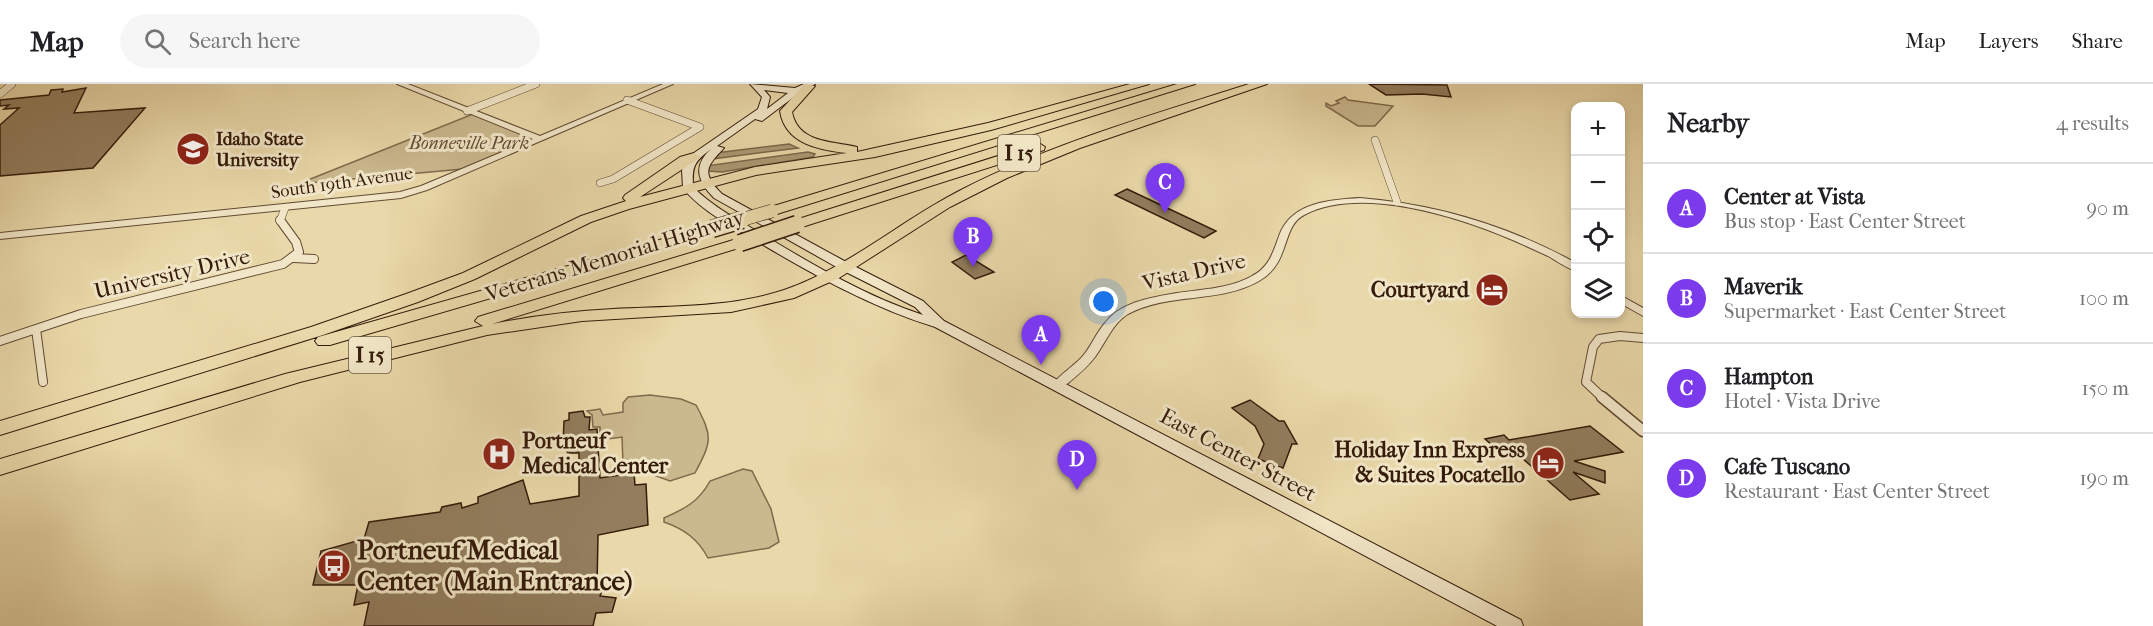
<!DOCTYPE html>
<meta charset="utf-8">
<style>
:root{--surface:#fff;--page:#f6f6f6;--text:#202124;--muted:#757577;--line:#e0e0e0;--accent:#7c3aed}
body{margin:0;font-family:"IM FELL French Canon",serif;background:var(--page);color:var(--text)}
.controls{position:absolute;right:18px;top:18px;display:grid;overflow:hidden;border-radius:12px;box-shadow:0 3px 9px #0003}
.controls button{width:54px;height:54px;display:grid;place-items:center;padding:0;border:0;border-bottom:2px solid var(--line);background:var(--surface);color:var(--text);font:30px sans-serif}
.you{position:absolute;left:1104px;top:218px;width:21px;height:21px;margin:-15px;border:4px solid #fff;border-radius:50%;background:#1a73e8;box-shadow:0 0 0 9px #1a73e833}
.badge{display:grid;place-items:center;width:39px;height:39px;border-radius:50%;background:var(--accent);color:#fff;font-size:20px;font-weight:700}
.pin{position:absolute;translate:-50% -50px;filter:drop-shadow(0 2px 3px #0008)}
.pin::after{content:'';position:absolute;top:32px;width:21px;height:18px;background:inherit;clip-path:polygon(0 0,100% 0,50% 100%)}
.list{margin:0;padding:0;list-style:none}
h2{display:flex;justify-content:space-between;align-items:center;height:78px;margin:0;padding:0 24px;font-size:26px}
h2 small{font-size:20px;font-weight:400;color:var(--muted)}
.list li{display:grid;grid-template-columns:39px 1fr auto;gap:18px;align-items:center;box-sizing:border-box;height:90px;padding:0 24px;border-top:2px solid var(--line)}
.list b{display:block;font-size:22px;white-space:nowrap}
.list p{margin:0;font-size:20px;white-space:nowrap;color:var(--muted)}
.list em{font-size:20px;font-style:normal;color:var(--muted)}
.icon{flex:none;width:33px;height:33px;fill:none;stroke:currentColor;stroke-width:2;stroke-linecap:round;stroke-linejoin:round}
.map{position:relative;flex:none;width:1643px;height:542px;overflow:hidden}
header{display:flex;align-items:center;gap:36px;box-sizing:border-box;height:84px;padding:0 30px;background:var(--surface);border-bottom:2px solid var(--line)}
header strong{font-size:28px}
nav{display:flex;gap:33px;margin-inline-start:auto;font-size:21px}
.search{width:420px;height:54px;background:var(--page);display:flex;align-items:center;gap:15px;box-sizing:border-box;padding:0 21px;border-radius:33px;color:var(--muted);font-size:22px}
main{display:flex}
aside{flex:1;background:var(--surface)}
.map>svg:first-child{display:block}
</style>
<header>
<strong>Map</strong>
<div class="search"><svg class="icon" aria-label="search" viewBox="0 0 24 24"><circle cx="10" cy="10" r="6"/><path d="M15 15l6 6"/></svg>Search here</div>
<nav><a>Map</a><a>Layers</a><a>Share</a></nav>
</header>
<main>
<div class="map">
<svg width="1643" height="542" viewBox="0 0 1643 542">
<rect width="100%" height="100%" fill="#e9d8a9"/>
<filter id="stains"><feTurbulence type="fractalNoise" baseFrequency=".00333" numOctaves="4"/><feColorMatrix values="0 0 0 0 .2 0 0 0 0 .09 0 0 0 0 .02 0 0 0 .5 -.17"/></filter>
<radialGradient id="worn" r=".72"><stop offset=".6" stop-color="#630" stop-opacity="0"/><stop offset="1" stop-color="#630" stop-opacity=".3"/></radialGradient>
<path fill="#cab88e" stroke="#7f6a4c" stroke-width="1.5" d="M 1345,13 L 1348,16 L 1393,22 L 1375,42 L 1358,42 L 1326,22 L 1326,19 L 1331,22 L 1339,19 L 1336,17 Z
M 473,30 L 535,56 L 474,84 L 298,100 Z
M 650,311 L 681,315 L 696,321 C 713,353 712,357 695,389 L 670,397 L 623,380 L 622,353 L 600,356 L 600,343 L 593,343 L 592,331 L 587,327 L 600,325 L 603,331 L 623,328 L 623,319 L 628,313 Z
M 743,385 L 752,387 L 771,425 L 779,458 L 769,464 L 708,474 C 698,455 684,445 664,438 L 664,434 C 684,425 699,418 710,397 Z"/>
<path fill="#ab9873" stroke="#7b6649" stroke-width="1.5" d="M 789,60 L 798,64 L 712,75 L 715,69 Z
M 808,68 L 815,70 L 813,73 L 722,88 L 707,87 L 705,82 Z"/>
<path fill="#927d5d" stroke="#341b0a" stroke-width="1.5" d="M 1369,0 L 1447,1 L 1451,13 L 1422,10 L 1386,11 Z
M 86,4 L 74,29 L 145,24 L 93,84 L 0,92 L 0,41 L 19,24 L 4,25 L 9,21 L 0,22 L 0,16 L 49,11 L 51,6 L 63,5 L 62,8 Z
M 1127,105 L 1216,147 L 1204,154 L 1115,111 Z
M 966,171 L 994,188 L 975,195 L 952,178 Z
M 1250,316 L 1279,337 L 1284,337 L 1297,360 L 1292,360 L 1283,384 L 1258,375 L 1264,360 L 1255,342 L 1232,324 Z
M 583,327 L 585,333 L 590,333 L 589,346 L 597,345 L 600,394 L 634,389 L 635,401 L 646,400 L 648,441 L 598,451 L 597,503 L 604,502 L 600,512 L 616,514 L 612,528 L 596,529 L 593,542 L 364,542 L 369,518 L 354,521 L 358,501 L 313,501 L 321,467 L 364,455 L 369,438 L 440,428 L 442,423 L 461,419 L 462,424 L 478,419 L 478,413 L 523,396 L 530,420 L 579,412 L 579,369 L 568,369 L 563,361 L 564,337 L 569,336 L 569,329 Z
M 1590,342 L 1623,368 L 1574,377 L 1605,387 L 1605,399 L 1573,388 L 1599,410 L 1570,416 L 1522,374 L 1519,375 L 1509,366 L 1500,368 L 1485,355 L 1504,351 L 1509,356 Z"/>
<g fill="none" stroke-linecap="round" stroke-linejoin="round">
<g stroke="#614a32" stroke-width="8">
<path id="minor-far2" d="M 0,10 L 12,0
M 467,27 L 536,0
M 1375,56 L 1397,118
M 600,99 L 613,95 L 700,43 L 627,16
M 280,137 L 285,124"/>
</g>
<g stroke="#614a32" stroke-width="10">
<path id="minor-far1" d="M 294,174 L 314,175
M 36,245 L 43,298
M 0,257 L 81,230 L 283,180 L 299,168 L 296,158 L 280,136
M 1603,314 L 1586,298 L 1593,263 L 1599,255 L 1620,252 L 1643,254"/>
</g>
<g stroke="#614a32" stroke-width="13">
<path id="minor" d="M 1602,313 L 1643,347"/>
</g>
<g stroke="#614a32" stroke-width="2">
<path id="tertiary" d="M 397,0 L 408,0 L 540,52 L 663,0 L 673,0 L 427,106 L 401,114 L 0,155 L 0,149 L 400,108 L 421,102 L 533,55 Z
M 1360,114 C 1436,120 1509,142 1576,179 L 1576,187 C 1566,184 1557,177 1548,172 C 1537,167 1526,162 1515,157 C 1459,133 1361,101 1304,131 C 1281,143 1291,179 1259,197 C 1219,220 1169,208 1128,230 C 1112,240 1106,258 1095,273 C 1086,285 1074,294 1062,304 L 1054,304 L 1052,301 C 1060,290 1073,283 1082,273 C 1091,263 1096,249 1105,239 C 1120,219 1148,214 1171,210 C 1198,205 1227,206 1252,192 C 1269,183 1273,169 1279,152 C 1291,118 1330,116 1360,114 Z
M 1620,211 L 1643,224 L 1643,232 L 1620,219 Z"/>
</g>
<g stroke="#341b0a" stroke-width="2">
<path id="secondary" d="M 750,0 L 795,4 L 804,0 L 815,0 L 799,9 L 762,37 L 755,35 L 717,62 L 724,64 C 706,83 701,89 722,110 L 848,179 L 923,217 L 944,237 L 1521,536 L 1523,542 L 1497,542 L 935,243 C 870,223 812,190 753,155 C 729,140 701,127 683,104 L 682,86 L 691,71 L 758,25 L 762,13 ZM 764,6 L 788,9 L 767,25 L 770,13 ZM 711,65 C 692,82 698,98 714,114 L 840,185 L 915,223 L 923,231 C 865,212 813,181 762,150 C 738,136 713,123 693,103 C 692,82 694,78 711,65 Z"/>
</g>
<g stroke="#341b0a" stroke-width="2">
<path id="motorway" d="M 805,0 L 815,2 L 792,28 C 798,59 831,57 857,63 L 857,68 L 988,39 L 1130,0 L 1149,0 L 991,46 L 875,73 L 756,91 L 629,125 L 591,138 L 475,195 L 418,218 L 323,251 L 0,351 L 0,337 L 311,243 L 406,210 L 463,189 L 581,132 L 626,117 L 623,114 L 625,111 L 680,73 L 694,69 L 701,73 L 640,113 L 755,83 L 847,69 C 819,66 785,60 780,27 Z
M 1177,0 L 1195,0 L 777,130 L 767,130 L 765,127 L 767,124 Z
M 1249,0 L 1267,0 L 1080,64 L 1007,94 L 950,123 L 839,194 L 794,214 L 731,228 L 582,237 L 487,251 L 300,298 L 0,391 L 0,375 L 285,290 L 483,242 L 475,237 L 478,233 L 740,154 L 745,156 L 748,159 L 745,162 L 492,240 C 532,232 573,227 613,225 C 670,222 730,224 784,206 C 848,184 900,137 961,106 C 1052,59 1152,31 1249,0 Z
M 1039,59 L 1045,63 L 1044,66 L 802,143 L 792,143 L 790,140 L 792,137 Z
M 712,141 L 717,142 L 719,145 L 717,148 L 330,261 L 318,261 L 315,257 L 318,253 Z"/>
</g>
<use href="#minor-far2" stroke="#f1e6c7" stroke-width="7"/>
<use href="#minor-far1" stroke="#f1e6c7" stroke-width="8"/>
<use href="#minor" stroke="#f1e6c7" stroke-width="10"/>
<use href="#tertiary" fill="#f1e6c7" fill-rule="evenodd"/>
<use href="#secondary" fill="#f1e6c7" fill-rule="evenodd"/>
<use href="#motorway" fill="#e9d8a9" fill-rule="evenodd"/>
<g stroke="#341b0a" stroke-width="14" stroke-linecap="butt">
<path id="motorway-bridge-far1" d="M 737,137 L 772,127"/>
</g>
<g stroke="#341b0a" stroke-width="19" stroke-linecap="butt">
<path id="motorway-bridge" d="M 712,145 L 742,136
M 740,159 L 797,140"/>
</g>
<use href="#motorway-bridge-far1" stroke="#e9d8a9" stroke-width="13"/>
<use href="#motorway-bridge" stroke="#e9d8a9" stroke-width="16"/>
</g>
<defs>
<g id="university-disc" transform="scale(1.725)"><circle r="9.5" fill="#8f2418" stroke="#f1e6c7"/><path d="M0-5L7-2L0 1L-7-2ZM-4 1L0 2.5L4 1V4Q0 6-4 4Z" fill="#fff"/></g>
<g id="hotel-disc" transform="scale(1.725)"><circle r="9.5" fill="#8f2418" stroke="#f1e6c7"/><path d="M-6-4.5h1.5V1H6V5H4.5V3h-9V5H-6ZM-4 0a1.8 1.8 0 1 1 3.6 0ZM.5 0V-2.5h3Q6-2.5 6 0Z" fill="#fff"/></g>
<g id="hospital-disc" transform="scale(1.725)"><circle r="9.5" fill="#8f2418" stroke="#f1e6c7"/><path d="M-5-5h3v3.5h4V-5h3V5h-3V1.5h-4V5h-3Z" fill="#fff"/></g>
<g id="bus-disc" transform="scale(1.725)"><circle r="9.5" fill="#8f2418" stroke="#f1e6c7"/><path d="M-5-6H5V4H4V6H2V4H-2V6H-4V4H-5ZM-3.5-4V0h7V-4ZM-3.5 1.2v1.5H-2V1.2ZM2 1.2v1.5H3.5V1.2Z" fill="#fff"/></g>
</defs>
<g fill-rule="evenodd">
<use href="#university-disc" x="193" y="65"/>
<use href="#hotel-disc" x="1492" y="206"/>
<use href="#hospital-disc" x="499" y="370"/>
<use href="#hotel-disc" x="1548" y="379"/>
<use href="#bus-disc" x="334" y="482"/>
</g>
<g text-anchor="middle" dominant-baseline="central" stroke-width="6" stroke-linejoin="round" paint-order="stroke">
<g font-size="18" font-weight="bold" fill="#341b0a" stroke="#f1e6c7" text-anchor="start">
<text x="216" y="55">Idaho State<tspan x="216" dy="21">University</tspan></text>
</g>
<g font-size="18" font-style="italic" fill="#614a32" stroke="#f1e6c7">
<text x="469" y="59">Bonneville Park</text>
</g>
<g font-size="18" fill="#341b0a" stroke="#f1e6c7">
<text transform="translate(342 99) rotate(-8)">South 19th Avenue</text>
</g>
<g fill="#f1e6c7" stroke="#6d5843" stroke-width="1.5">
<rect x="998" y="51" width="42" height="36" rx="4.5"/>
<rect x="349" y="253" width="42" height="36" rx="4.5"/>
</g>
<g font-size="21" font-weight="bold" fill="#341b0a">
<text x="1019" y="69">I 15</text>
<text x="370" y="271">I 15</text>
</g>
<g font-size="22" fill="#341b0a" stroke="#f1e6c7">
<text transform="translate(615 172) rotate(-17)">Veterans Memorial Highway</text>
<text transform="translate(1194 188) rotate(-13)">Vista Drive</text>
<text transform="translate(172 190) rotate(-13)">University Drive</text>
<text transform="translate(1238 371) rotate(28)">East Center Street</text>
</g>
<g font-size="22" font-weight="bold" fill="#341b0a" stroke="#f1e6c7" text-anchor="end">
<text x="1469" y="206">Courtyard</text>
<text x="522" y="357" text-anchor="start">Portneuf<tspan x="522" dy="25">Medical Center</tspan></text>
<text x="1525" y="366">Holiday Inn Express<tspan x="1525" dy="25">&amp; Suites Pocatello</tspan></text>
</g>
<g font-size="27" font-weight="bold" fill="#341b0a" stroke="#f1e6c7" text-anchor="start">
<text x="357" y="466">Portneuf Medical<tspan x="357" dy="31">Center (Main Entrance)</tspan></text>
</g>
</g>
<rect width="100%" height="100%" filter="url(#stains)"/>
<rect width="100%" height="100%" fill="url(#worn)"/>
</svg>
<div class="controls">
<button>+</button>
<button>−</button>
<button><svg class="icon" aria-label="locate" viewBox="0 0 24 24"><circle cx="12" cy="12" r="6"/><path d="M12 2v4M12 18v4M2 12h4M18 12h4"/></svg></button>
<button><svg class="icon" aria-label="layers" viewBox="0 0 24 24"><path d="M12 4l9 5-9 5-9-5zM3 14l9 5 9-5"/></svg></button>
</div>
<div class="you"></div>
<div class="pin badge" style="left:1041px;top:281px">A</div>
<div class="pin badge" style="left:973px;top:183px">B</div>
<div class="pin badge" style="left:1165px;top:129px">C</div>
<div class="pin badge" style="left:1077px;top:406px">D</div>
</div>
<aside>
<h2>Nearby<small>4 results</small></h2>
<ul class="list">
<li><span class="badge">A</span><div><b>Center at Vista</b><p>Bus stop · East Center Street</p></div><em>90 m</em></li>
<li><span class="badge">B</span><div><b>Maverik</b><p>Supermarket · East Center Street</p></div><em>100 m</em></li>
<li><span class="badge">C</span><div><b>Hampton</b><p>Hotel · Vista Drive</p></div><em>150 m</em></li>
<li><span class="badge">D</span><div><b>Cafe Tuscano</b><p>Restaurant · East Center Street</p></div><em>190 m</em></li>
</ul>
</aside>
</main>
